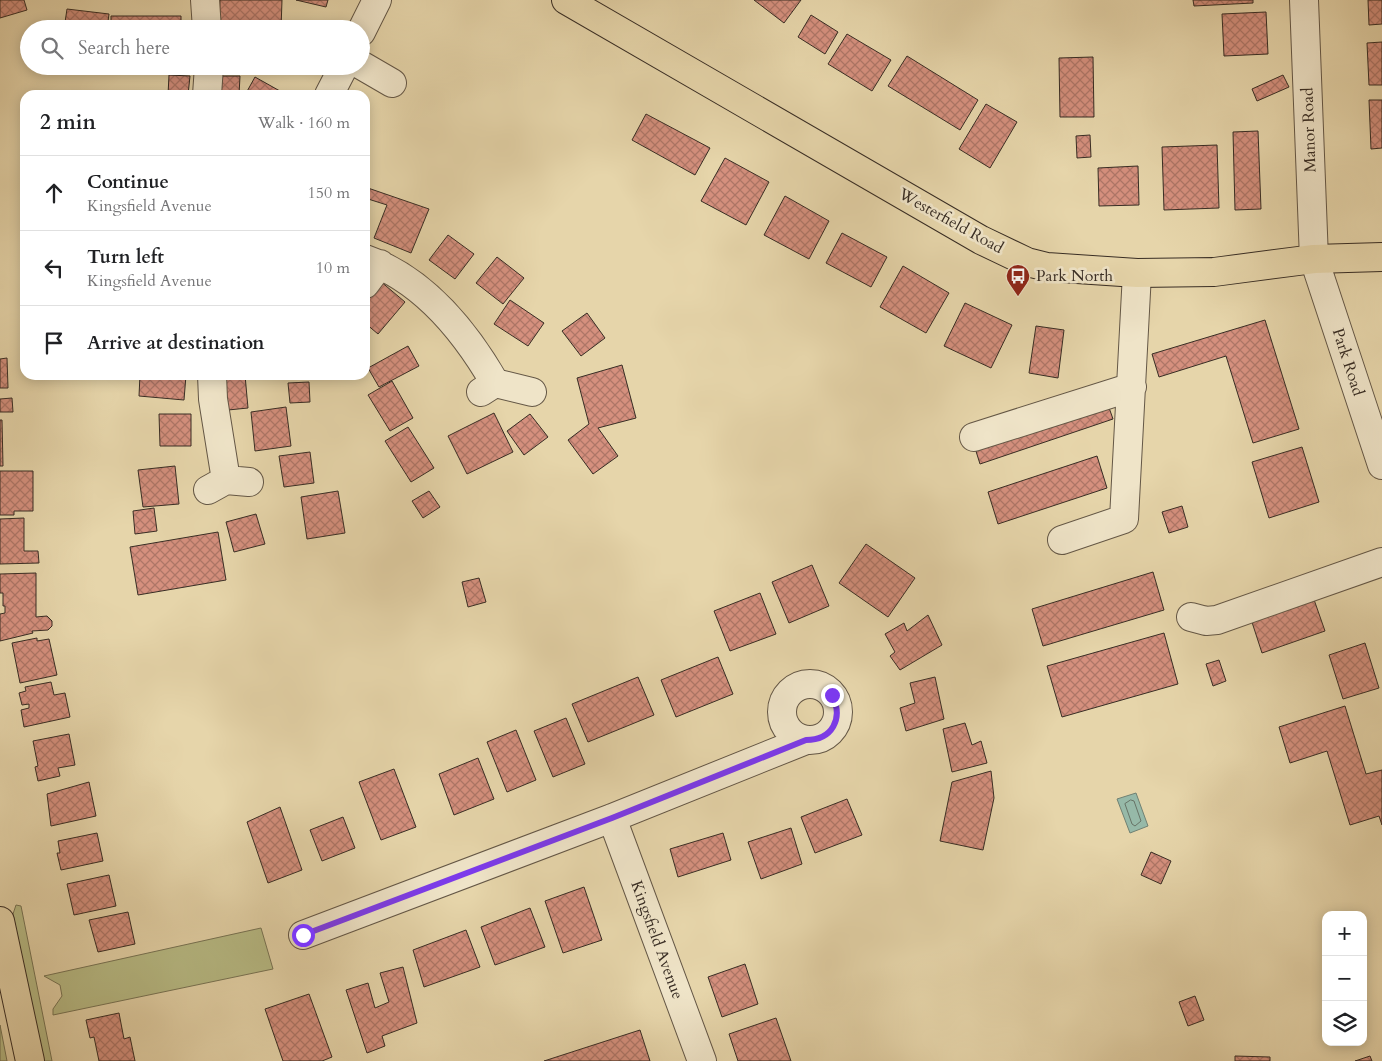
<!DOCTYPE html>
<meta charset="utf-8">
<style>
:root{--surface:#fff;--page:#f2f2f2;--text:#202124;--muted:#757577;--line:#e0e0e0}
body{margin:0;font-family:Cardo,serif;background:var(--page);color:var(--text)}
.controls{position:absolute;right:15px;bottom:15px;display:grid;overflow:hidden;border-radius:10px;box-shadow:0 2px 12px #0003}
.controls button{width:45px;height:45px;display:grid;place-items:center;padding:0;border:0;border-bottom:1px solid var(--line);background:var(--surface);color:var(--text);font:25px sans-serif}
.stop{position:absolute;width:15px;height:15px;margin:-11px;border:4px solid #7c3aed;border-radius:50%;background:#fff}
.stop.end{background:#7c3aed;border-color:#fff;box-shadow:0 1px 5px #0008}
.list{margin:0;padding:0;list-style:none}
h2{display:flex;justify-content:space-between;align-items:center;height:65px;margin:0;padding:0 20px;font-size:21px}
h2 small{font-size:16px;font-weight:400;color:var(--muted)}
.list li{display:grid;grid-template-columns:32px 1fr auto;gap:15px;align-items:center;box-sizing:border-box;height:75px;padding:0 20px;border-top:1px solid var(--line)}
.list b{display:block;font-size:19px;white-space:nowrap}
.list p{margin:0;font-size:16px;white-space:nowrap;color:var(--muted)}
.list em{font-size:16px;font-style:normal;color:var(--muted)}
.icon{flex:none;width:28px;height:28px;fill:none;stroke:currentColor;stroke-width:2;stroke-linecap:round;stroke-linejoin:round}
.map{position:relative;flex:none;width:1382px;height:1061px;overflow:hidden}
.search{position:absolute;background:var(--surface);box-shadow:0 2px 12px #0003;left:20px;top:20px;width:350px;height:55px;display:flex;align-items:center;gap:12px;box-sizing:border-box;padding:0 18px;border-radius:28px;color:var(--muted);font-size:19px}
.panel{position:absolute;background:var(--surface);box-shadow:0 2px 12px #0003;left:20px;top:90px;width:350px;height:290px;border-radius:15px}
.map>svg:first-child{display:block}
</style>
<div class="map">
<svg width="1382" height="1061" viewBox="0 0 1382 1061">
<defs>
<pattern id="building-cross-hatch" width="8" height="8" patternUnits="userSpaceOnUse" patternTransform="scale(1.25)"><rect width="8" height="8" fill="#d5907e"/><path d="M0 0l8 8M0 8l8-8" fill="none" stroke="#ae7667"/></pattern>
</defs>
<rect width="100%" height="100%" fill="#e6d5aa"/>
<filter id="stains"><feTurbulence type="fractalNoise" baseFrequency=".004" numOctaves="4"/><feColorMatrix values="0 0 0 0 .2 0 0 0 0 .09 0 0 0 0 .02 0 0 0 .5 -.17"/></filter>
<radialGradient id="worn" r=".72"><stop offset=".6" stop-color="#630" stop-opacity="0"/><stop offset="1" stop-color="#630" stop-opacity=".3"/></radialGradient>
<path fill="#b8bc86" stroke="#787455" d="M 16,905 L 21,906 L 52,1061 L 43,1061 L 13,914 Z
M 261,928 L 273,969 L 53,1015 L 53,1009 L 62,996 L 60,985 L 44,976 Z
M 0,1025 L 7,1061 L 0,1061 Z"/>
<path fill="#96b9a8" stroke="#708173" d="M 1136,793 L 1148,826 L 1130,833 L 1117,799 Z"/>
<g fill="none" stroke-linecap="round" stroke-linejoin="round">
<path stroke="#677366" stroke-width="1" d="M 1131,800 L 1134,801 L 1141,821 L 1135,826 L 1132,824 L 1125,804 Z"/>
</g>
<path fill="url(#building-cross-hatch)" stroke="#382d24" d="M 0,0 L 24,0 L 27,10 L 0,18 Z
M 220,0 L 282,0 L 281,29 L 219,29 Z
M 296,0 L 328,0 L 326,7 Z
M 754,0 L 801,0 L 784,23 Z
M 1193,0 L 1253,0 L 1253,3 L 1194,6 Z
M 1368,0 L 1382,0 L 1382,24 L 1369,25 Z
M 67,9 L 109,14 L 107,29 L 64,29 Z
M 1266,12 L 1268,54 L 1224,56 L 1222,14 Z
M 811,15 L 838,32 L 825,54 L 798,37 Z
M 111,16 L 181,16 L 181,29 L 111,29 Z
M 847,34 L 891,60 L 872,91 L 828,64 Z
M 1382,42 L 1382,85 L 1369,85 L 1367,43 Z
M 907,56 L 978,100 L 960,130 L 888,86 Z
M 1093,57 L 1094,117 L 1060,117 L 1059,58 Z
M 169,75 L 190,76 L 188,95 L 168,95 Z
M 1283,75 L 1289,87 L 1257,101 L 1252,89 Z
M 219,76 L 240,76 L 239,95 L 219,95 Z
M 255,77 L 287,95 L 245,95 Z
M 107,92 L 137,95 L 106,95 Z
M 1369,100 L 1382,100 L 1382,148 L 1371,149 Z
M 986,104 L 1017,122 L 990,168 L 959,149 Z
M 646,114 L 710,148 L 695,175 L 632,140 Z
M 1258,131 L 1261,209 L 1235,210 L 1233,132 Z
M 1090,135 L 1091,157 L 1077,158 L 1076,136 Z
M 1217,145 L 1219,208 L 1164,210 L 1162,147 Z
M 725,158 L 769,182 L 746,225 L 701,201 Z
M 1138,166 L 1139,205 L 1099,206 L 1098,168 Z
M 365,187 L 429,209 L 411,253 L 374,238 L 387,205 L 365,198 Z
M 785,196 L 829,221 L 809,259 L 764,235 Z
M 842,233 L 887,257 L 871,287 L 826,263 Z
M 448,235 L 474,254 L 455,279 L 429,260 Z
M 497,257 L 524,278 L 503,304 L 476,283 Z
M 903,266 L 949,293 L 926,333 L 880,307 Z
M 379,280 L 405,302 L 378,334 L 365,323 L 365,297 Z
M 510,300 L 544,323 L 528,346 L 494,324 Z
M 965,303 L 1012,325 L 991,368 L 944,346 Z
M 587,313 L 605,338 L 581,356 L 562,331 Z
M 1265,320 L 1299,429 L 1253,443 L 1226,356 L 1159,377 L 1152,354 Z
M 1036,326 L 1064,330 L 1058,378 L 1029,373 Z
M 408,346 L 419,366 L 379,387 L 368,368 Z
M 7,358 L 8,388 L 0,388 L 0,359 Z
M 622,365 L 636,418 L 598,428 L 618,456 L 593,474 L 568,440 L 589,424 L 577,378 Z
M 140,375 L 186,375 L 184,400 L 139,396 Z
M 225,375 L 245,375 L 248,408 L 228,410 Z
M 392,381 L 413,418 L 390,431 L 368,395 Z
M 309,382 L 310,402 L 290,403 L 288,383 Z
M 12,398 L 13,412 L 0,412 L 0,399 Z
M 1107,402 L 1113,419 L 980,464 L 975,448 Z
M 286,407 L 291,446 L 255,451 L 251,412 Z
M 494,413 L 513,452 L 467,474 L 448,436 Z
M 159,414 L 191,414 L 191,446 L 160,446 Z
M 530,414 L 548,437 L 524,455 L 507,431 Z
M 0,420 L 2,420 L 3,466 L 0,466 Z
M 408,427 L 434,468 L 411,482 L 385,441 Z
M 1302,447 L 1319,502 L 1269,518 L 1252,462 Z
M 310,452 L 314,483 L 284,487 L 279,456 Z
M 1097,456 L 1107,488 L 998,524 L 988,492 Z
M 175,466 L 179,504 L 143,507 L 138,470 Z
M 0,471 L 33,471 L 33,511 L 14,511 L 14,515 L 0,515 Z
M 338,491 L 345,533 L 307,539 L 301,497 Z
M 429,491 L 440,507 L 423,518 L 412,501 Z
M 1182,506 L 1188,527 L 1169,533 L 1162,512 Z
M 154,508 L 157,531 L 135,534 L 133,511 Z
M 256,514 L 265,544 L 234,552 L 226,522 Z
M 24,518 L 24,551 L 38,551 L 39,563 L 0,564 L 0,519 Z
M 218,532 L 226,580 L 138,595 L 130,547 Z
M 866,544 L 915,578 L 888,617 L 839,583 Z
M 812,565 L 829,606 L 789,623 L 772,582 Z
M 1153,572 L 1164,610 L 1043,646 L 1032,609 Z
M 36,573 L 36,617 L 47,616 L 52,621 L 52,626 L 48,630 L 32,631 L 33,633 L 0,641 L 0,614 L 5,613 L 5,606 L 3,606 L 3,593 L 0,593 L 0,574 Z
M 479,578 L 486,602 L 468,607 L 462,582 Z
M 1311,591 L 1325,631 L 1262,653 L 1249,613 Z
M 760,593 L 776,634 L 730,651 L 714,611 Z
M 928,615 L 942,645 L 900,670 L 890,656 L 895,652 L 885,634 L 904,623 L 907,631 Z
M 1164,633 L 1178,684 L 1062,717 L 1047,666 Z
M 37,638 L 37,641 L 49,639 L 57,675 L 20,683 L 12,643 Z
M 1365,643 L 1379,688 L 1343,699 L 1329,655 Z
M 718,657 L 733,694 L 676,717 L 661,680 Z
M 1219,660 L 1226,681 L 1213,686 L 1206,664 Z
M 638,677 L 654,715 L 588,742 L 572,704 Z
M 935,677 L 944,719 L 906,731 L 900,708 L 915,703 L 910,683 Z
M 51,682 L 54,695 L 65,693 L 70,717 L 24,727 L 21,710 L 29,708 L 29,704 L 22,705 L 19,693 L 26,691 L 25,687 Z
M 1345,706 L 1366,774 L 1382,770 L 1382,825 L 1379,816 L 1350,825 L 1327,751 L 1290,763 L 1279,727 Z
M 566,718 L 585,764 L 553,777 L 534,731 Z
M 965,723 L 972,745 L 981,741 L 987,763 L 952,772 L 943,729 Z
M 516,730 L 536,780 L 507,792 L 487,742 Z
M 69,734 L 75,765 L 58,768 L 60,776 L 38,781 L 35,767 L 38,766 L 33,741 Z
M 478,758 L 494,799 L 454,815 L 439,774 Z
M 394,769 L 416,827 L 381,840 L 359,782 Z
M 991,771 L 994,798 L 983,850 L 940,841 L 952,782 Z
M 89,782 L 96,816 L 51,826 L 47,794 Z
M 847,799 L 862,835 L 815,853 L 801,817 Z
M 280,807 L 302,870 L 268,883 L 247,822 Z
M 343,817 L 355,848 L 322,861 L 310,830 Z
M 791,828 L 802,864 L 761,879 L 748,842 Z
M 97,833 L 103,861 L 61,870 L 57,853 L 60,853 L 58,841 Z
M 723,833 L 731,860 L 678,877 L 670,849 Z
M 1151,852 L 1171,861 L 1161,884 L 1141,875 Z
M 109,875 L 116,906 L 74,915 L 67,884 Z
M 584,887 L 602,940 L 563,953 L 545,901 Z
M 530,908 L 545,947 L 495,965 L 481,927 Z
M 128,912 L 135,944 L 98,952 L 89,920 Z
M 466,930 L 480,967 L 424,987 L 413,950 Z
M 745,964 L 758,1004 L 722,1017 L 708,977 Z
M 403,967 L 417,1023 L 382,1036 L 385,1046 L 367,1053 L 346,990 L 368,983 L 375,1008 L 389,1002 L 380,973 Z
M 309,994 L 332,1057 L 322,1061 L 283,1061 L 265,1009 Z
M 1195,996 L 1204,1020 L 1188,1026 L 1179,1002 Z
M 119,1013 L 124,1039 L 130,1037 L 135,1061 L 99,1061 L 94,1037 L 90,1038 L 86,1020 Z
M 776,1018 L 791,1061 L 738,1061 L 729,1034 Z
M 640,1030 L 650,1061 L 544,1061 Z
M 1235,1056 L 1270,1057 L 1270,1061 L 1235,1061 Z
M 1370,1056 L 1372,1061 L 1355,1061 Z"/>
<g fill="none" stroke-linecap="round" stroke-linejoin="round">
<g stroke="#645746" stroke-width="30">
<path id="minor" d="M 205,0 L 207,29
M 1304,0 L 1314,259 L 1382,465
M 361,32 L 377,0
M 361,65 L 392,83
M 207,95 L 209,66
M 329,95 L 344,66
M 365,259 C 423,279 465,331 495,383
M 365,284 L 380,264
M 212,375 L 213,399 L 226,480
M 481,392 L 495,383 L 532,392
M 974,437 L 1132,387
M 208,490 L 226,480 L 249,482
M 1062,540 L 1124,519 L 1137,273
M 1191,617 L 1206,621 L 1217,620 L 1382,562
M782 712a28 28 0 1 1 56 0a28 28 0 1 1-56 0Z
M 612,818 L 702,1061
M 303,935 L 612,818 L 806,740"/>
</g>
<g stroke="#382d24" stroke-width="30">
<path id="major" d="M 566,0 L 981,240 L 1027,262 L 1047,267 L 1137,273 L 1214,272 L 1314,259 L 1382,257
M 0,921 L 30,1061"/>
</g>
<use href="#minor" stroke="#efe4c8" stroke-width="28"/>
<use href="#major" stroke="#e6d5aa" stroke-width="28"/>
</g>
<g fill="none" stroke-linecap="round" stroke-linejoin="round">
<path stroke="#7c3aed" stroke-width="6" d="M 303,935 L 612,818 L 806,740 C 832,740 844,719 832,695"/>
</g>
<defs>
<g id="bus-pin" transform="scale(1.25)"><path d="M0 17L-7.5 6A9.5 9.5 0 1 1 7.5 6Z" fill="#8f2418" stroke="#efe4c8"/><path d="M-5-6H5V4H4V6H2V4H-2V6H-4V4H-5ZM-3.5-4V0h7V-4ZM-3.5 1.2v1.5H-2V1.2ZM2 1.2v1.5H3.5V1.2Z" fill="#fff"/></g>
</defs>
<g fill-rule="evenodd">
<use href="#bus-pin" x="1018" y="276"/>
</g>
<g text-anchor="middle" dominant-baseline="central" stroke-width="5" stroke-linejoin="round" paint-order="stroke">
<g font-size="16" fill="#382d24" stroke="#efe4c8">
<text transform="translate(1309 130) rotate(-92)">Manor Road</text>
<text transform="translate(951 221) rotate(29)">Westerfield Road</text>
<text transform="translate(1348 362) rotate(72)">Park Road</text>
<text transform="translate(657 940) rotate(70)">Kingsfield Avenue</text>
</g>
<g font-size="16" fill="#382d24" stroke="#efe4c8" text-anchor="start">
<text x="1036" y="276">Park North</text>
</g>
</g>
<rect width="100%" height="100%" filter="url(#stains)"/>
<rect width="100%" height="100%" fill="url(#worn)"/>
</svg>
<div class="controls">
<button>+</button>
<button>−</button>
<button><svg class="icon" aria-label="layers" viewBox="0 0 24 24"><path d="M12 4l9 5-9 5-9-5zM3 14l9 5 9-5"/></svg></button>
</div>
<div class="stop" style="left:303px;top:935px"></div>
<div class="stop end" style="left:832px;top:695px"></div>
<div class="search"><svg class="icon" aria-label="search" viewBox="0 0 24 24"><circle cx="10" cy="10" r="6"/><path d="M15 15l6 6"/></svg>Search here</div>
<section class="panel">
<h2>2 min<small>Walk · 160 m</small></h2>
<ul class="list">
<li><svg class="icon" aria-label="ahead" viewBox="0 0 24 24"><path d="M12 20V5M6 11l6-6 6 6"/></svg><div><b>Continue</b><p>Kingsfield Avenue</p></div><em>150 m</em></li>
<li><svg class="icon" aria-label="left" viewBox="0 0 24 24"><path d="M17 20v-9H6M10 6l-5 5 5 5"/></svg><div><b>Turn left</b><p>Kingsfield Avenue</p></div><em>10 m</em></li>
<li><svg class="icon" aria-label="arrive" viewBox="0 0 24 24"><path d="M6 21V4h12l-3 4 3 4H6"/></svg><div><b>Arrive at destination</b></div></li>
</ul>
</section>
</div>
